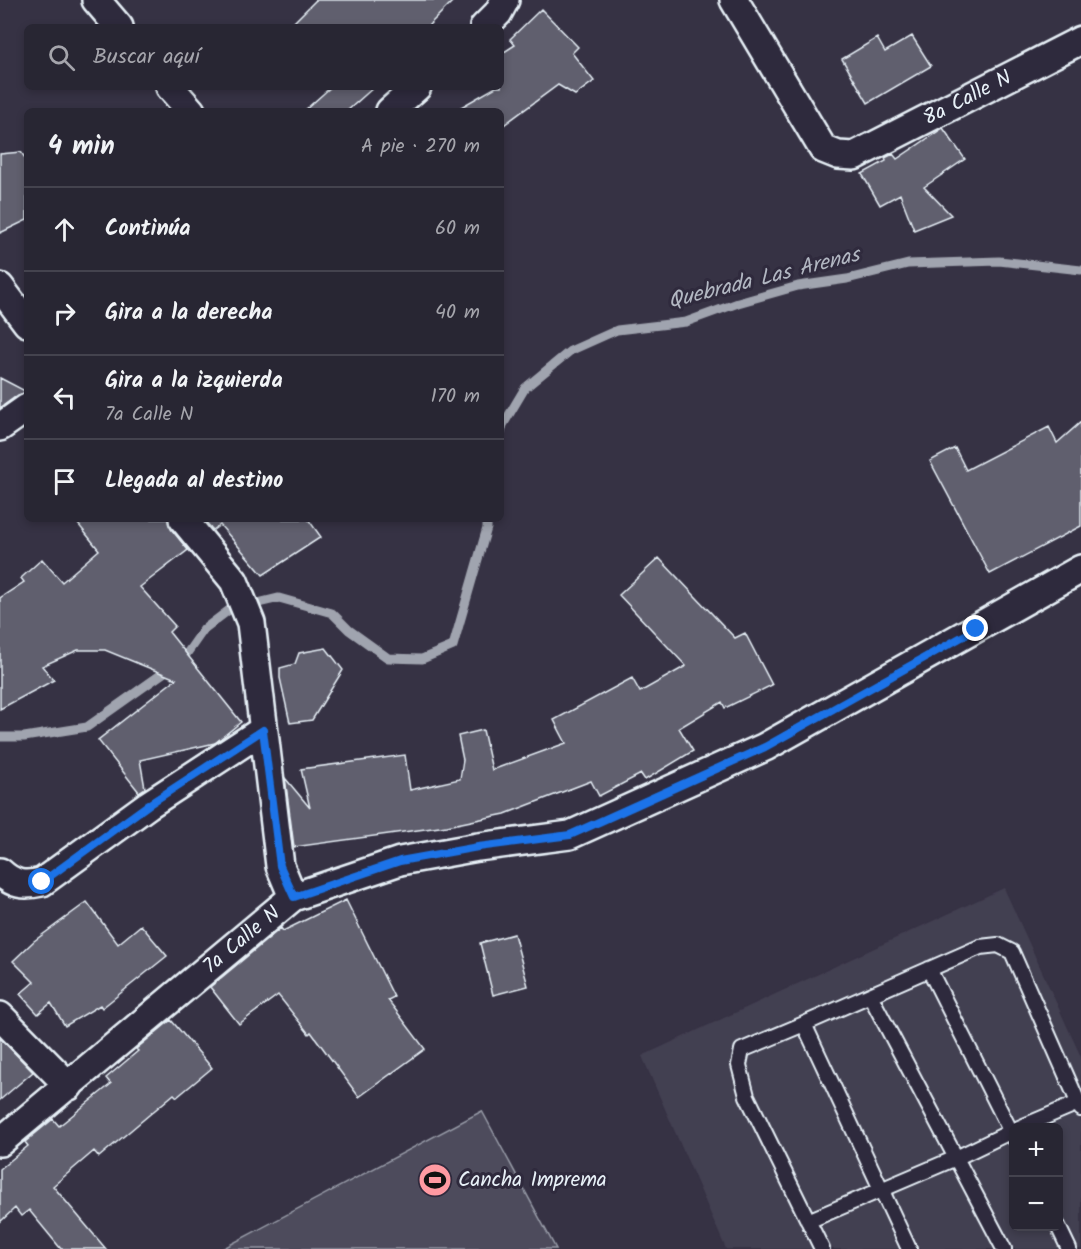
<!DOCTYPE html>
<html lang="es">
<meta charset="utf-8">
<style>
:root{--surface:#282633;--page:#302e3b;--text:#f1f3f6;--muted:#a5a5ac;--line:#44434e}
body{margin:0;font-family:Kalam,sans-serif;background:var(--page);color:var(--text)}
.controls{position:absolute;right:18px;bottom:18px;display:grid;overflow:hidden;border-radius:9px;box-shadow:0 3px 9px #0003}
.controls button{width:54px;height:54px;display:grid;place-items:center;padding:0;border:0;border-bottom:2px solid var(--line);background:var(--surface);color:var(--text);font:30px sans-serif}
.stop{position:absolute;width:18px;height:18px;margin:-14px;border:4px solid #1a73e8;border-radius:50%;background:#fff}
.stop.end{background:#1a73e8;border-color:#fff;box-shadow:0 2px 6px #0008}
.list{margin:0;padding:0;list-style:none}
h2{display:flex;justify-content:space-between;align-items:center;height:78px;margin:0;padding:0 24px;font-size:26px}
h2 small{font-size:20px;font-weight:400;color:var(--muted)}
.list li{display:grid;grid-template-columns:39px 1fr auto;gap:18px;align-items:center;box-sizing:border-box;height:84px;padding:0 24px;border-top:2px solid var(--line)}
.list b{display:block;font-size:22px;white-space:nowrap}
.list p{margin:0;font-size:20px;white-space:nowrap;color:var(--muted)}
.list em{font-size:20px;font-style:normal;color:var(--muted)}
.icon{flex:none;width:33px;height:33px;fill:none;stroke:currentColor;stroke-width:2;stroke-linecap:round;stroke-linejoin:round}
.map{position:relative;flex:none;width:1081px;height:1249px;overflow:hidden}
.search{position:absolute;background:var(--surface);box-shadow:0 3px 9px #0003;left:24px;top:24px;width:480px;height:66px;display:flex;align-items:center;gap:15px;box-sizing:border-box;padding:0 21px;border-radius:9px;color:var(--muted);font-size:22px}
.panel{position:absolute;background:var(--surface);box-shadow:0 3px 9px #0003;left:24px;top:108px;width:480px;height:414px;border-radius:9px}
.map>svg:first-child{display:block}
</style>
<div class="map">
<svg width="1081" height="1249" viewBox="0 0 1081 1249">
<rect width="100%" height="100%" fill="#363244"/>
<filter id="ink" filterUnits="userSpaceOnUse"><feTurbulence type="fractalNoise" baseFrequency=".0167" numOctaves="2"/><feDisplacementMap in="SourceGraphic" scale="12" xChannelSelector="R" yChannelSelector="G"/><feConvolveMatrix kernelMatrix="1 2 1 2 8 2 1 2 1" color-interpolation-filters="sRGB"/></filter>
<g filter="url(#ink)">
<path fill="#433f51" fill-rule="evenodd" d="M 1004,888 L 1081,1057 L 1081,1249 L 726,1249 L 642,1056 ZM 1014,1128 L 1058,1128 L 1058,1226 L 1014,1226 Z"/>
<path fill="#4d4b5c" stroke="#9a9eaa" stroke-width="1.5" d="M 482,1111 L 556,1249 L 222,1249 Z"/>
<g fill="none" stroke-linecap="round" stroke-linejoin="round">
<path stroke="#a0a4af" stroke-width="9" d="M 501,433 L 503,425 L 525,388 L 570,351 L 617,330 L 686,322 L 738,303 L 798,286 L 847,279 L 908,264 L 999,261 L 1081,270
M 0,737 L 24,737 L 87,727 L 183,659 L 204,629 L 229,610 L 279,598 L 332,613 L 349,630 L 388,658 L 422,659 L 453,646 L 487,528 L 487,519"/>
</g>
<path fill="#605e6e" stroke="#e8f1f8" stroke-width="1.5" d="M 316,0 L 454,0 L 427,27 L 289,27 Z
M 541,9 L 578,47 L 572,53 L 594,81 L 575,95 L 558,85 L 501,127 L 501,111 L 454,111 L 496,87 L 501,87 L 501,54 L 515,45 L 510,39 Z
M 912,36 L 931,66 L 868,103 L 842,59 L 877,38 L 885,52 Z
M 331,87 L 374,87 L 347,111 L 304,111 Z
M 943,128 L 965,159 L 924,187 L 951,215 L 914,230 L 900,194 L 880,205 L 862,174 L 886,161 L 885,158 L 893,154 L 897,159 Z
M 21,152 L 27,161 L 27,220 L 0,233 L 0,154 Z
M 0,378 L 27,392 L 18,395 L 0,408 Z
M 1081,422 L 1081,526 L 990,574 L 930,461 L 955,448 L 966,470 L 1049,427 L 1057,443 Z
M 74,519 L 168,519 L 171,529 L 188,550 L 140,587 L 175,626 L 169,632 L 241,722 L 215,743 L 140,760 L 145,788 L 139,792 L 98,740 L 176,679 L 105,650 L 78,650 L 42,666 L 54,680 L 0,709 L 0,598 L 24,582 L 21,578 L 42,559 L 62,582 L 99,550 Z
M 203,519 L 308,519 L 321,537 L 263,575 L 220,525 L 213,530 Z
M 659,558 L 735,638 L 745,633 L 772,685 L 725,708 L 722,702 L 679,728 L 693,751 L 645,780 L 641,774 L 599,796 L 591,781 L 505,814 L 447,826 L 294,847 L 285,778 L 310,808 L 301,769 L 405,755 L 410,790 L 460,779 L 463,760 L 458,736 L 483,730 L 492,770 L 566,743 L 554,720 L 632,678 L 640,692 L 686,666 L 619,595 Z
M 326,648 L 343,670 L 312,720 L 290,723 L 280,678 L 280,668 L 295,664 L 299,653 Z
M 346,900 L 394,997 L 388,1000 L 425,1049 L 359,1097 L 311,1032 L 309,1034 L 278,995 L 239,1024 L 210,987 L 281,928 L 283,931 Z
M 87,902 L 118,944 L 141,925 L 167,956 L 102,1008 L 100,1005 L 65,1026 L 51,1003 L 38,1014 L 20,994 L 34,982 L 13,961 L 34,941 Z
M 514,934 L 528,986 L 493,995 L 480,943 Z
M 171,1020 L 212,1068 L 177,1097 L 174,1094 L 99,1157 L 94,1151 L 53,1186 L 106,1249 L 61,1249 L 29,1210 L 21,1216 L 15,1208 L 0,1222 L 0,1169 L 28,1146 L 25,1142 L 53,1119 L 59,1126 L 111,1084 L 106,1078 L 138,1051 L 136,1049 Z
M 0,1038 L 33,1072 L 0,1100 Z"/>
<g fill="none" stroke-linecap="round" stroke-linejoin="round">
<g stroke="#e8f1f8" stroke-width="18">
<path id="service" d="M 929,969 L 1014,1138
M 870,995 L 1004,1249
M 804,1024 L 980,947 L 998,945 L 1012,952 L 1081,1109
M 1019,1128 L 1078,1103
M 808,1221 L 956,1158 L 1014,1130
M 1058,1226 L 1069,1249
M 822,1249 L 747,1096 L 739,1065 L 742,1050 L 804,1024 L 909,1249"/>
</g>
<g stroke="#e8f1f8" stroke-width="32">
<g id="minor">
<path d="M 96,0 L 119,27"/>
<path id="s1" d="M 734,0 L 823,149 L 838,155 L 854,156 L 1081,40"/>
<path d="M 484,27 L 498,13 L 505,0"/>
<path d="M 170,87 L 191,111"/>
<path d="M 390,111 L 417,87"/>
<path d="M 0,287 L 27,323"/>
<path d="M 0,427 L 27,408"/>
<path d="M 183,519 L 234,581 L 251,623 L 280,866 L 293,897"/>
<path d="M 0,872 C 14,885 24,886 42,882 L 148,805 L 263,730"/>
<path d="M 0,1016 L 69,1086"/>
<path id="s2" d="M 0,1142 L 293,897 L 400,861 L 478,847 L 570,835 L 765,747 L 1081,569"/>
</g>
</g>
<use href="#service" stroke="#2f2a3d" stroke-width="14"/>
<use href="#minor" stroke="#2f2a3d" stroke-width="27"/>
</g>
</g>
<g fill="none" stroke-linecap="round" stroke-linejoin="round" filter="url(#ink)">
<path stroke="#1a73e8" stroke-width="8" d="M 42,882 L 148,805 L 263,730 L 280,866 L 294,897 L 400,861 L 478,847 L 570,835 L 765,747 L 976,629"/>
</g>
<defs>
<g id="stadium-disc" transform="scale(1.725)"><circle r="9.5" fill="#ff9aa2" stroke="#2f2a3d"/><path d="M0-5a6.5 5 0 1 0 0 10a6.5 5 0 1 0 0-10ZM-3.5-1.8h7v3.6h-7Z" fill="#111"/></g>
</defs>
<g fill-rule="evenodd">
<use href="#stadium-disc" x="435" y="1180"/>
</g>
<g text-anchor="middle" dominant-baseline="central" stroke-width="6" stroke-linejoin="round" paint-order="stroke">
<g font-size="21" fill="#e8f1f8" stroke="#2f2a3d">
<text stroke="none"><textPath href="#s1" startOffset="333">8a Calle N</textPath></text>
<text stroke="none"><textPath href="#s2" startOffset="315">7a Calle N</textPath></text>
</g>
<g font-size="21" fill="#e8f1f8" stroke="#2f2a3d" text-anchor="start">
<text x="458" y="1180">Cancha Imprema</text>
</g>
<g font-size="22" font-style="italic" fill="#b2b7c2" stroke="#2f2a3d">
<text transform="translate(764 279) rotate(-14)">Quebrada Las Arenas</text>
</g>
</g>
</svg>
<div class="controls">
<button>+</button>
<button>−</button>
</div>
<div class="stop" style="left:42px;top:882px"></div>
<div class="stop end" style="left:976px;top:629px"></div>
<div class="search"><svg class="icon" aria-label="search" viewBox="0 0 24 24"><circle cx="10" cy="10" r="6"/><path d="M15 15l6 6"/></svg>Buscar aquí</div>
<section class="panel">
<h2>4 min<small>A pie · 270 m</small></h2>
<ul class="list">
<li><svg class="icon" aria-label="ahead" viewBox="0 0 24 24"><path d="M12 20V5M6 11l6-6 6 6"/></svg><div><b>Continúa</b></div><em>60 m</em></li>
<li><svg class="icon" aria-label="right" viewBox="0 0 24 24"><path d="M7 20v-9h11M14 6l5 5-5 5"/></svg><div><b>Gira a la derecha</b></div><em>40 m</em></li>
<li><svg class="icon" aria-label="left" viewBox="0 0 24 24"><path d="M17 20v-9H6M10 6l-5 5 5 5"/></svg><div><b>Gira a la izquierda</b><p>7a Calle N</p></div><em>170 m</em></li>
<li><svg class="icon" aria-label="arrive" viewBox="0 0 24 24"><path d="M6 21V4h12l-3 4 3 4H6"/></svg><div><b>Llegada al destino</b></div></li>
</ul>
</section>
</div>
